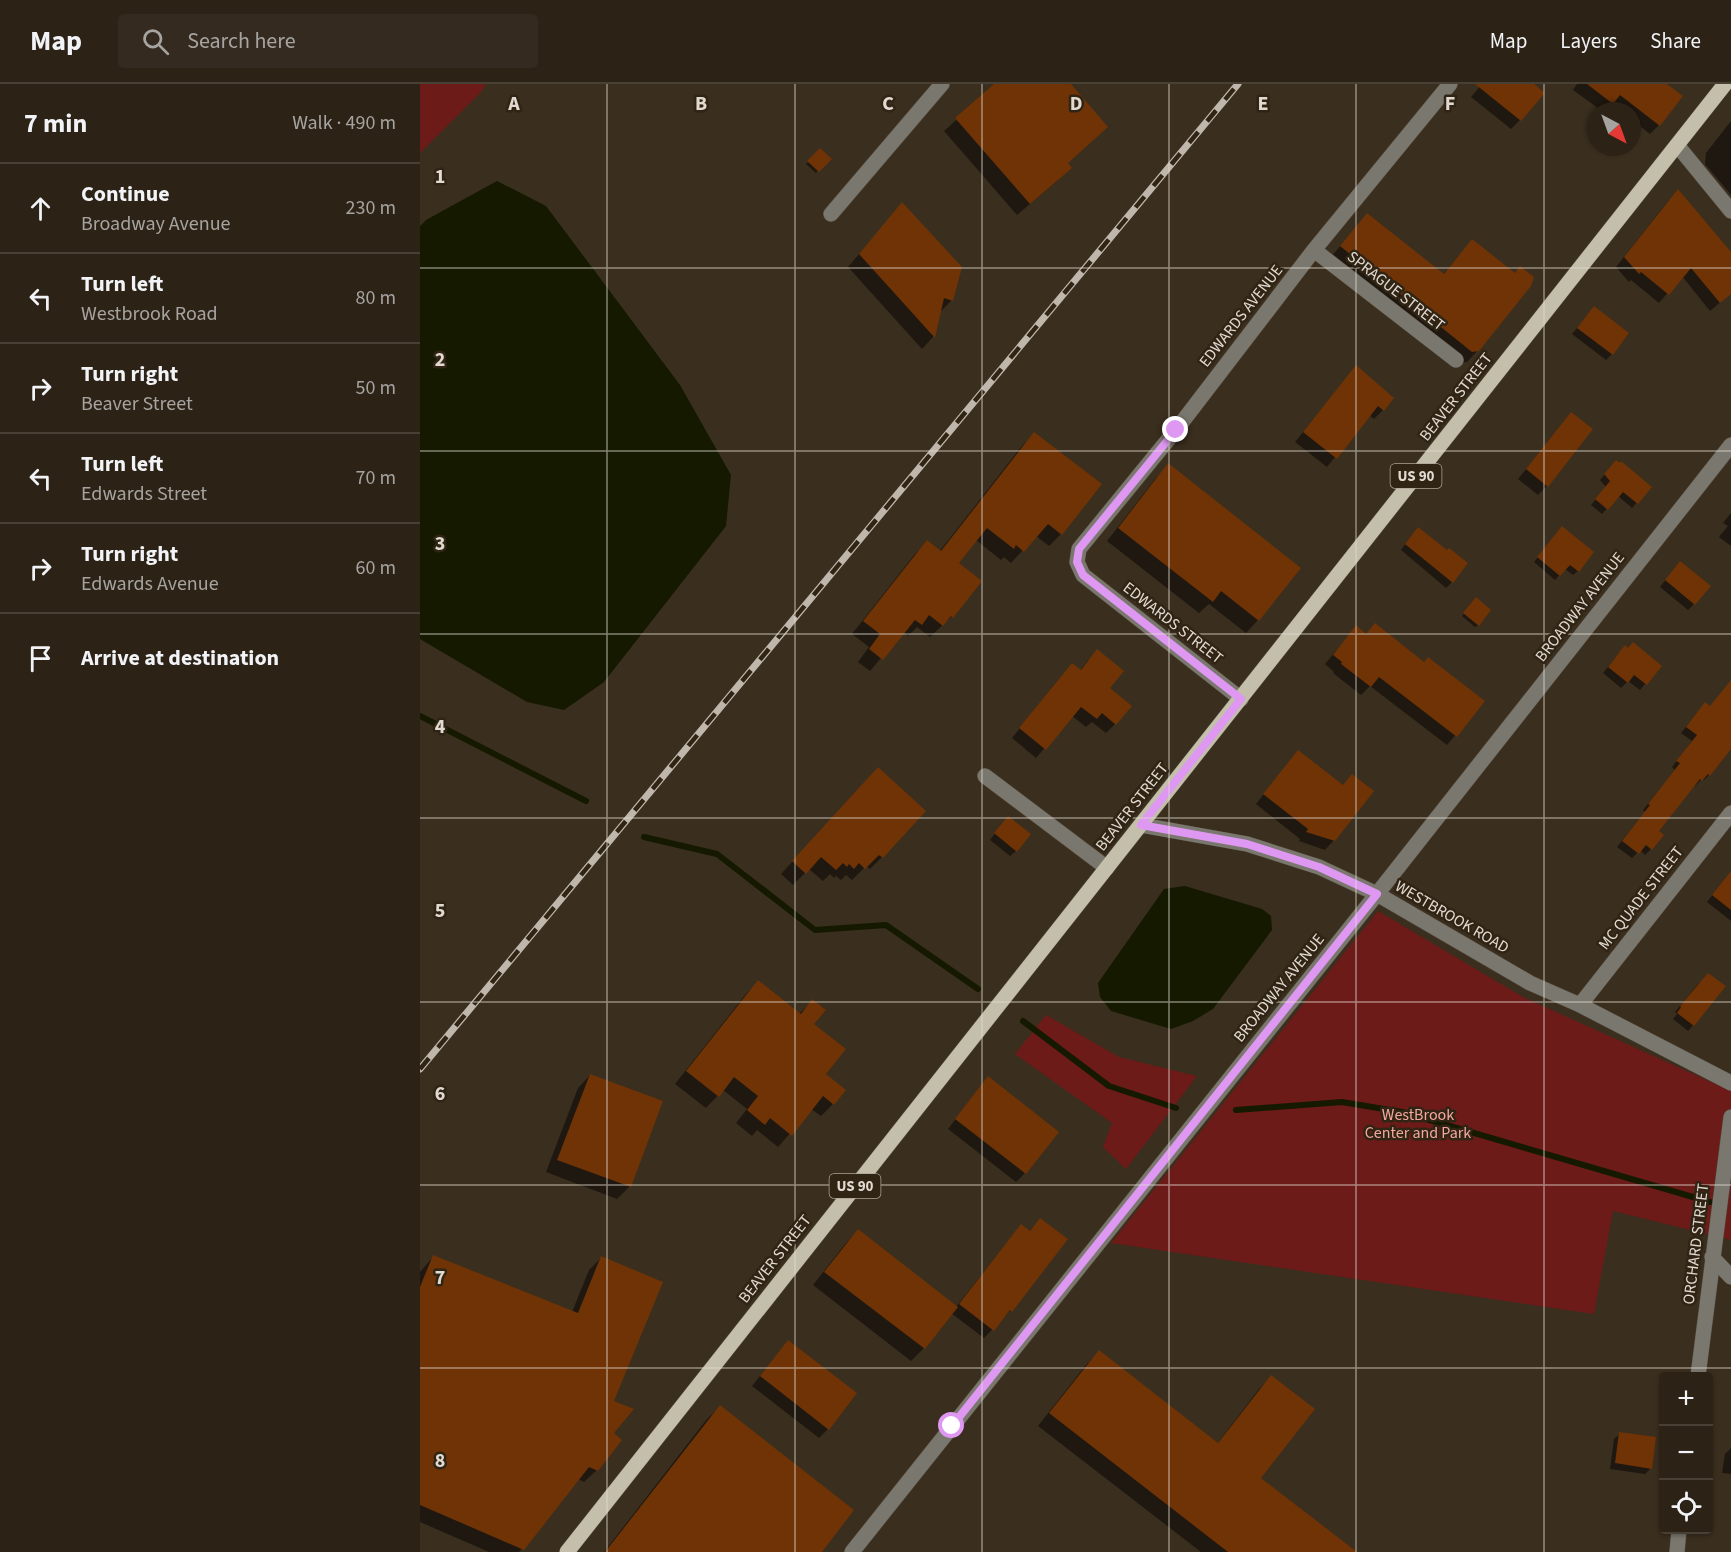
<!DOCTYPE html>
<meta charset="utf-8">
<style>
:root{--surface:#2c2216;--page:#342a1f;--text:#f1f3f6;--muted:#a6a4a1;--line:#483f35}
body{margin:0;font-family:"Source Sans 3",sans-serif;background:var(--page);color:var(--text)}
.controls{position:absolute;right:18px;bottom:18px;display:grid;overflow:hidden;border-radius:6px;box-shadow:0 2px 4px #0004}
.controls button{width:54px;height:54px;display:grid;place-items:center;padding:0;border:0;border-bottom:2px solid var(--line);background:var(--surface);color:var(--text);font:30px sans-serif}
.compass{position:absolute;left:1167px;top:18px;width:54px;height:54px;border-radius:50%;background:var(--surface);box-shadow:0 2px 4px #0004;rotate:139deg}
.stop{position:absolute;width:18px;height:18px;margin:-14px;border:4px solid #de98f2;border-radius:50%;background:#fff}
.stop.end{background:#de98f2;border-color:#fff;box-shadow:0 2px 6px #0008}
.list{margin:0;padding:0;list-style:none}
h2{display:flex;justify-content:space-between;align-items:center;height:78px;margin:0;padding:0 24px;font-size:26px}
h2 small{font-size:20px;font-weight:400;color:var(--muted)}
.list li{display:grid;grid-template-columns:39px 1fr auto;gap:18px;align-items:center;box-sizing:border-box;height:90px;padding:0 24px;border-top:2px solid var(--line)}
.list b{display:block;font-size:22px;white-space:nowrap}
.list p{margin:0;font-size:20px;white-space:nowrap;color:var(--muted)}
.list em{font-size:20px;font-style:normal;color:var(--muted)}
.icon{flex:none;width:33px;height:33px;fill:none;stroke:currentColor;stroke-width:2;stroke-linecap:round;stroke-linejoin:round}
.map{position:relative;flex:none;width:1311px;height:1468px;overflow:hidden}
header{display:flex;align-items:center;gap:36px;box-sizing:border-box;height:84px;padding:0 30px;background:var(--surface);border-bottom:2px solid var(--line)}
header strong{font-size:28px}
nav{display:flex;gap:33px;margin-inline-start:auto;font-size:21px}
.search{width:420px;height:54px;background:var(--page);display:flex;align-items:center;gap:15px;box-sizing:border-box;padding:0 21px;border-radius:6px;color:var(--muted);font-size:22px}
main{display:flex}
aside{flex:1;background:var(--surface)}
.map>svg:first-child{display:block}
</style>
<header>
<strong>Map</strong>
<div class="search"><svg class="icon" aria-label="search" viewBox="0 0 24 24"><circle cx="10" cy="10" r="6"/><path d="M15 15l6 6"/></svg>Search here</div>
<nav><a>Map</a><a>Layers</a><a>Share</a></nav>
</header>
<main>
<aside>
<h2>7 min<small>Walk · 490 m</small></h2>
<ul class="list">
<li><svg class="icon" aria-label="ahead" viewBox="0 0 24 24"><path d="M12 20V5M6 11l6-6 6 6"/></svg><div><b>Continue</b><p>Broadway Avenue</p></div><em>230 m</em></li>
<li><svg class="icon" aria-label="left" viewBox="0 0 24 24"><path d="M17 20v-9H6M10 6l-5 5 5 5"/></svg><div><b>Turn left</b><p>Westbrook Road</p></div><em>80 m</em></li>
<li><svg class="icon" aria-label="right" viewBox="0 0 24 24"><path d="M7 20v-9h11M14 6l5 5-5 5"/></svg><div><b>Turn right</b><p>Beaver Street</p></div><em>50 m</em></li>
<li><svg class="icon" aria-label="left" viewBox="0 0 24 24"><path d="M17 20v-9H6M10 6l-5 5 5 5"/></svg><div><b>Turn left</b><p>Edwards Street</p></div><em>70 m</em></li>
<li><svg class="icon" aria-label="right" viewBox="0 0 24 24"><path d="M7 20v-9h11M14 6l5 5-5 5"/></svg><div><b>Turn right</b><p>Edwards Avenue</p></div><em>60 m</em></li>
<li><svg class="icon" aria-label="arrive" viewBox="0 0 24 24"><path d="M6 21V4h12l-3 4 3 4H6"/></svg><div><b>Arrive at destination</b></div></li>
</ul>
</aside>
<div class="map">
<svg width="1311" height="1468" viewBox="0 0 1311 1468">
<rect width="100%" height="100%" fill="#3a2e1e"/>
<path fill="#6c1b18" d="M 0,0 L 66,0 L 61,8 L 0,69 Z
M 958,827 L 1103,913 L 1311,1007 L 1311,1156 L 1193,1127 L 1174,1230 L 691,1159 Z
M 626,931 L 699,973 L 777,992 L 706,1085 L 683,1063 L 692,1039 L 595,970 Z"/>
<path fill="#141900" d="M 77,97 L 126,122 L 260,301 L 311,391 L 306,442 L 184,598 L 144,626 L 107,618 L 0,555 L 0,142 L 6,136 Z
M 765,802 L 842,825 L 851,832 L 852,846 L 793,925 L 773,937 L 751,945 L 691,927 L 680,913 L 678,899 L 744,805 Z"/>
<path fill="#0007" d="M 576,0 L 649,0 L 638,96 L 597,131 L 524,47 Z
M 1062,0 L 1111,0 L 1100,36 L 1091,45 L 1051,13 Z
M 1157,0 L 1244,0 L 1239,41 L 1230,50 L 1212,36 L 1212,27 L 1200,27 L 1191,20 L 1185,27 L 1182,27 L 1153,6 Z
M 1311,37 L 1311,111 L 1285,80 L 1286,69 Z
M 400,66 L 409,75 L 396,89 L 386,80 Z
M 1249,116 L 1311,170 L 1311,209 L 1290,227 L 1262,192 L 1239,219 L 1211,196 L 1209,198 L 1196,183 Z
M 482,120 L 532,216 L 519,229 L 513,253 L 502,265 L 428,183 Z
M 947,131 L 1023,191 L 1052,157 L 1058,266 L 1047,278 L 1040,279 L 910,174 Z
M 1174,224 L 1192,270 L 1186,276 L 1152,250 Z
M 936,283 L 963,326 L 954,335 L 949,331 L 907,383 L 875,358 Z
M 1152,330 L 1127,402 L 1118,411 L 1098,395 Z
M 614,350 L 680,401 L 641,450 L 629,462 L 616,452 L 591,479 L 584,473 L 581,476 L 556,456 L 537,479 L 560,497 L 531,533 L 510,553 L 497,543 L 488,552 L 483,548 L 450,587 L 438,578 L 449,563 L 432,550 L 495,470 L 507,458 L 519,468 L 602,362 Z
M 749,381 L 879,484 L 838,536 L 826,549 L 789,520 L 779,529 L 687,457 L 736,394 Z
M 1191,383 L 1230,403 L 1212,424 L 1198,412 L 1182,430 L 1171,421 L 1186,403 L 1180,396 Z
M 1311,429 L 1311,462 L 1299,453 L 1308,442 L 1303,439 Z
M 1137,449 L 1158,487 L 1153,491 L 1145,485 L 1135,496 L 1114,478 Z
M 992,451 L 1032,498 L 1026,504 L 981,466 Z
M 1254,485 L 1274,520 L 1268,526 L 1240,503 Z
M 1053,518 L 1058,541 L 1055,543 L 1042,532 Z
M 955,541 L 1003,580 L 1063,618 L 1027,661 L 950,602 L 941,611 L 913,589 L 914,588 L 905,580 L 936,543 L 945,551 Z
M 1199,569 L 1240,582 L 1220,606 L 1208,597 L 1201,604 L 1183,589 Z
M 668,576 L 688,604 L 695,640 L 686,649 L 672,638 L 666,643 L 652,632 L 616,674 L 592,654 L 643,590 L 660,587 Z
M 1311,598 L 1311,663 L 1289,691 L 1284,696 L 1282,695 L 1275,702 L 1274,701 L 1237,748 L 1231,765 L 1225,771 L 1220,766 L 1212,774 L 1197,763 L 1225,728 L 1223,726 L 1255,686 L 1252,683 L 1272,657 L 1261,649 L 1280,626 L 1290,623 Z
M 870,677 L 914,756 L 905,766 L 879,757 L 880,755 L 836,720 Z
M 446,697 L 462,773 L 450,785 L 446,782 L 432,796 L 426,791 L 421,796 L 416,792 L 414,794 L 410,790 L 403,797 L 389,785 L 373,801 L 361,790 Z
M 582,740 L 596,767 L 590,772 L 570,756 Z
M 1311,796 L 1311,837 L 1287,818 L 1302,799 Z
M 338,898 L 379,930 L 392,917 L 392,940 L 403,990 L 413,1020 L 401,1032 L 391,1025 L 358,1063 L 337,1046 L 332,1052 L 316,1039 L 327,1025 L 303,1006 L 286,1024 L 255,1000 L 326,910 Z
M 1279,899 L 1273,941 L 1268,947 L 1253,935 L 1257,930 L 1255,928 Z
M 170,991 L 242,1018 L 210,1102 L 197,1115 L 126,1088 L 158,1004 Z
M 560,1003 L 605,1089 L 596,1098 L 528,1045 Z
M 620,1136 L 646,1156 L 590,1227 L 564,1254 L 531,1229 L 504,1264 L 491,1277 L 393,1201 L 426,1159 L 438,1147 L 536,1223 L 593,1151 L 609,1148 Z
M 13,1173 L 152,1228 L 169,1186 L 181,1174 L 192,1318 L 192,1350 L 177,1386 L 164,1398 L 158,1395 L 99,1468 L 69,1468 L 0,1438 L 0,1188 Z
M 368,1258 L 408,1345 L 399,1354 L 332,1302 Z
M 679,1268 L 797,1360 L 839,1305 L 851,1293 L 839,1394 L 935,1468 L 781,1468 L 618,1342 L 666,1281 Z
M 300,1323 L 432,1426 L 400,1468 L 184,1468 L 287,1335 Z
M 1200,1350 L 1231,1384 L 1225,1390 L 1190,1385 L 1194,1355 Z
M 1311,1364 L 1311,1390 L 1302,1389 L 1305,1370 Z"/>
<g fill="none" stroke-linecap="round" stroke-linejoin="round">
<path stroke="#141900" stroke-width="6" d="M 0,632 L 166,717
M 224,753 L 297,770 L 395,846 L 466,841 L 558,905
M 603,937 L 689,1002 L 756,1024
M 816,1026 L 922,1018 L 982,1028 L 1290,1118"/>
</g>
<path fill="#6f3306" d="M 574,0 L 651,0 L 688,43 L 648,79 L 652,84 L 610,120 L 535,34 Z
M 1055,0 L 1114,0 L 1125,9 L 1101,37 Z
M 1167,0 L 1247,0 L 1263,12 L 1240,42 L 1200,11 L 1193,20 Z
M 400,64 L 412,75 L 399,88 L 387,77 Z
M 1258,105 L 1311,168 L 1311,210 L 1300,219 L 1271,184 L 1249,211 L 1221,188 L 1219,190 L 1204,173 Z
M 482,118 L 542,183 L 533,217 L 524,214 L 515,254 L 439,170 Z
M 947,129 L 1024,190 L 1052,155 L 1095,189 L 1100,182 L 1114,193 L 1111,202 L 1059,267 L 1052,268 L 920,162 Z
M 1174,222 L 1209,249 L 1193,271 L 1157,244 Z
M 936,281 L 974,314 L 964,327 L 958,322 L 917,375 L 883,348 Z
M 1151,328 L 1173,345 L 1128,403 L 1106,385 Z
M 614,348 L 682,400 L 642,451 L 628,440 L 604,468 L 596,461 L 594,465 L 567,444 L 539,479 L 562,497 L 533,534 L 531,532 L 523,542 L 509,531 L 502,541 L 495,536 L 463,576 L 449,565 L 460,550 L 443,537 L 507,456 L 521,467 Z
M 1196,376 L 1200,379 L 1201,377 L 1232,403 L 1218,420 L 1203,408 L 1188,426 L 1175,415 L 1190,397 L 1184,390 Z
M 748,379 L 881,484 L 839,537 L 801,507 L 793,518 L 698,444 Z
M 1142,442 L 1174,468 L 1159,488 L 1150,481 L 1140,492 L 1117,473 Z
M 998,443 L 1027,466 L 1029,464 L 1048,479 L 1033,499 L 985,460 Z
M 1260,477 L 1291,502 L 1275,521 L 1245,496 Z
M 1056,513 L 1071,526 L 1059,542 L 1043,529 Z
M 955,539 L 1004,578 L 1008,573 L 1065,617 L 1037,653 L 959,593 L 951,603 L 921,580 L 922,578 L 913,571 L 936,541 L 946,550 Z
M 1213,558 L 1242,582 L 1227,601 L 1214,591 L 1208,599 L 1188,583 L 1205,561 L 1208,564 Z
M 677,565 L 704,587 L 690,604 L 712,622 L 696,641 L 682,629 L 677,635 L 661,623 L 626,666 L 599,644 L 652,579 L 661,586 Z
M 1311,596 L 1311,665 L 1290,692 L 1288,690 L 1282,697 L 1280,695 L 1239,747 L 1244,751 L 1232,766 L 1226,761 L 1219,770 L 1202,757 L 1230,721 L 1228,720 L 1260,679 L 1256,677 L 1277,651 L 1266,643 L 1285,618 L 1290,622 Z
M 878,666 L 923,701 L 932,690 L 954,707 L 915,757 L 886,748 L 888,745 L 843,710 Z
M 458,683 L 506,727 L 463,774 L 459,771 L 445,785 L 439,779 L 434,785 L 429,780 L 427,783 L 423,779 L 416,786 L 401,773 L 386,790 L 372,777 Z
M 588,732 L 611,750 L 597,768 L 574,749 Z
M 1311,787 L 1311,826 L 1292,811 Z
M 1288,889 L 1306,902 L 1274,942 L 1257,929 L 1261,923 L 1260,922 Z
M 338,896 L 381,930 L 392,915 L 406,926 L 394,940 L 426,965 L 406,990 L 426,1006 L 414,1021 L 403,1012 L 372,1052 L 350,1034 L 345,1041 L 327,1026 L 338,1012 L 314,993 L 299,1013 L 266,987 Z
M 170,990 L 243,1017 L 211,1103 L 137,1076 Z
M 568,992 L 639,1048 L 606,1090 L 535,1035 Z
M 620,1134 L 648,1155 L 592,1228 L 590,1226 L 574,1247 L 539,1220 L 601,1140 L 610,1147 Z
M 438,1145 L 538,1223 L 505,1265 L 404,1188 Z
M 13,1171 L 158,1229 L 181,1172 L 243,1198 L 194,1317 L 214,1325 L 194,1349 L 202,1356 L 178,1387 L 169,1383 L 104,1466 L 0,1421 L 0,1203 Z
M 368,1256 L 437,1309 L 409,1346 L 340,1292 Z
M 679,1266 L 798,1359 L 851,1291 L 895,1325 L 841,1394 L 937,1468 L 808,1468 L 629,1329 Z
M 300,1321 L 434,1426 L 402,1468 L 185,1468 Z
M 1199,1348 L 1236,1353 L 1232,1385 L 1195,1379 Z"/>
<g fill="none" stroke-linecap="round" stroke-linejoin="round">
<g stroke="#554a3b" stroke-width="16">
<path id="minor" d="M 1257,61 L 1311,127
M 411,130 L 522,0
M 894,166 L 1036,276
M 821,615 L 663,491 L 657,478 L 659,465 L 756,346 L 894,166 L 1030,0
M 565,692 L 687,784
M 721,741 L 827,760 L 899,783 L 957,810 L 1110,899 L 1160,921 L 1311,999
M 1160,921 L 1311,729
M 1292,1173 L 1311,1193
M 1278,1292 L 1311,1033
M 432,1468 L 957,810 L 1311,361
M 1257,1468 L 1259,1446"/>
</g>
<g stroke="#554a3b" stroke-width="16">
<path id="major" d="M 147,1468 L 1305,0"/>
</g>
<use href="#minor" stroke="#7a776e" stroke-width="15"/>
<use href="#major" stroke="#c3bfab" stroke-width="15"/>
<g stroke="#bfb7ac" stroke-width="7">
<path id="rail" d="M 0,985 L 818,0"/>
</g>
<use href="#rail" stroke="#302414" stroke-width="4.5" stroke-dasharray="14" stroke-linecap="butt"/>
</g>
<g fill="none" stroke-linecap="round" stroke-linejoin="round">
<path stroke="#de98f2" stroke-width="8" d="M 532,1342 L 957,810 L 899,783 L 827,760 L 721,741 L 821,615 L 663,491 L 657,478 L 659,465 L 756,346"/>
</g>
<path fill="none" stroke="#e2dad1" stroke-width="1.5" stroke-opacity="0.55" d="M 187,0 L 187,1468M 375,0 L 375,1468M 562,0 L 562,1468M 749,0 L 749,1468M 936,0 L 936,1468M 1124,0 L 1124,1468M 0,184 L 1311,184M 0,367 L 1311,367M 0,550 L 1311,550M 0,734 L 1311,734M 0,918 L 1311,918M 0,1101 L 1311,1101M 0,1284 L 1311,1284"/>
<g text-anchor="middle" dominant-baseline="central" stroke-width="5" stroke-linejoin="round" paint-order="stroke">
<g fill="#302414" stroke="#ada398" stroke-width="1.5">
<rect x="970.5" y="380" width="51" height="24" rx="4.5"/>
<rect x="409.5" y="1090" width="51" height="24" rx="4.5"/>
</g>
<g font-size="15" font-weight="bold" fill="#e2dad1">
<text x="996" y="392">US 90</text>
<text x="435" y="1102">US 90</text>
</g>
<g font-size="16" fill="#e2dad1" stroke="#302414">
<text transform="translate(976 207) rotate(38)">SPRAGUE STREET</text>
<text transform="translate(821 232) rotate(-52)">EDWARDS AVENUE</text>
<text transform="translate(1036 313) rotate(-52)">BEAVER STREET</text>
<text transform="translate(1160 523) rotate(-52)">BROADWAY AVENUE</text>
<text transform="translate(753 539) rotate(38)">EDWARDS STREET</text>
<text transform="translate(712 723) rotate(-52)">BEAVER STREET</text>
<text transform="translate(1221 814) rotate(-52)">MC QUADE STREET</text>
<text transform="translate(1032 833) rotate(30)">WESTBROOK ROAD</text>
<text transform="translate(859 904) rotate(-51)">BROADWAY AVENUE</text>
<text transform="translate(1276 1160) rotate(-83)">ORCHARD STREET</text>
<text transform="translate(355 1175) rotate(-52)">BEAVER STREET</text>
</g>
<g font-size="16" fill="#f4a79e" stroke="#302414">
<text x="998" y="1031">WestBrook<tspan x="998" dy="18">Center and Park</tspan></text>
</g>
</g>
<g font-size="20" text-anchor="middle" font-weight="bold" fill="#e2dad1" stroke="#302414" stroke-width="5" stroke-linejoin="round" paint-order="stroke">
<text x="94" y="26">A</text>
<text x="281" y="26">B</text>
<text x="468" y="26">C</text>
<text x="656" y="26">D</text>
<text x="843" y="26">E</text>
<text x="1030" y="26">F</text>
<text x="20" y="99">1</text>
<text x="20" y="282">2</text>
<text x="20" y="466">3</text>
<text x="20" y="649">4</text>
<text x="20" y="833">5</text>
<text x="20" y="1016">6</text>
<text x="20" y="1200">7</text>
<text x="20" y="1383">8</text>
</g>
</svg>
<div class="controls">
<button>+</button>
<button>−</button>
<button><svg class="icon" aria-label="locate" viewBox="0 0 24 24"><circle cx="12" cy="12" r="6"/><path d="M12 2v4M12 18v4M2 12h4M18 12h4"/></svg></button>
</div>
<svg class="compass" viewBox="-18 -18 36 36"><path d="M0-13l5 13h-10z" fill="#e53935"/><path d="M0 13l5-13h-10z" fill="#a6a4a1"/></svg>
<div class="stop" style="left:532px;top:1342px"></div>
<div class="stop end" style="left:756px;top:346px"></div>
</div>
</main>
